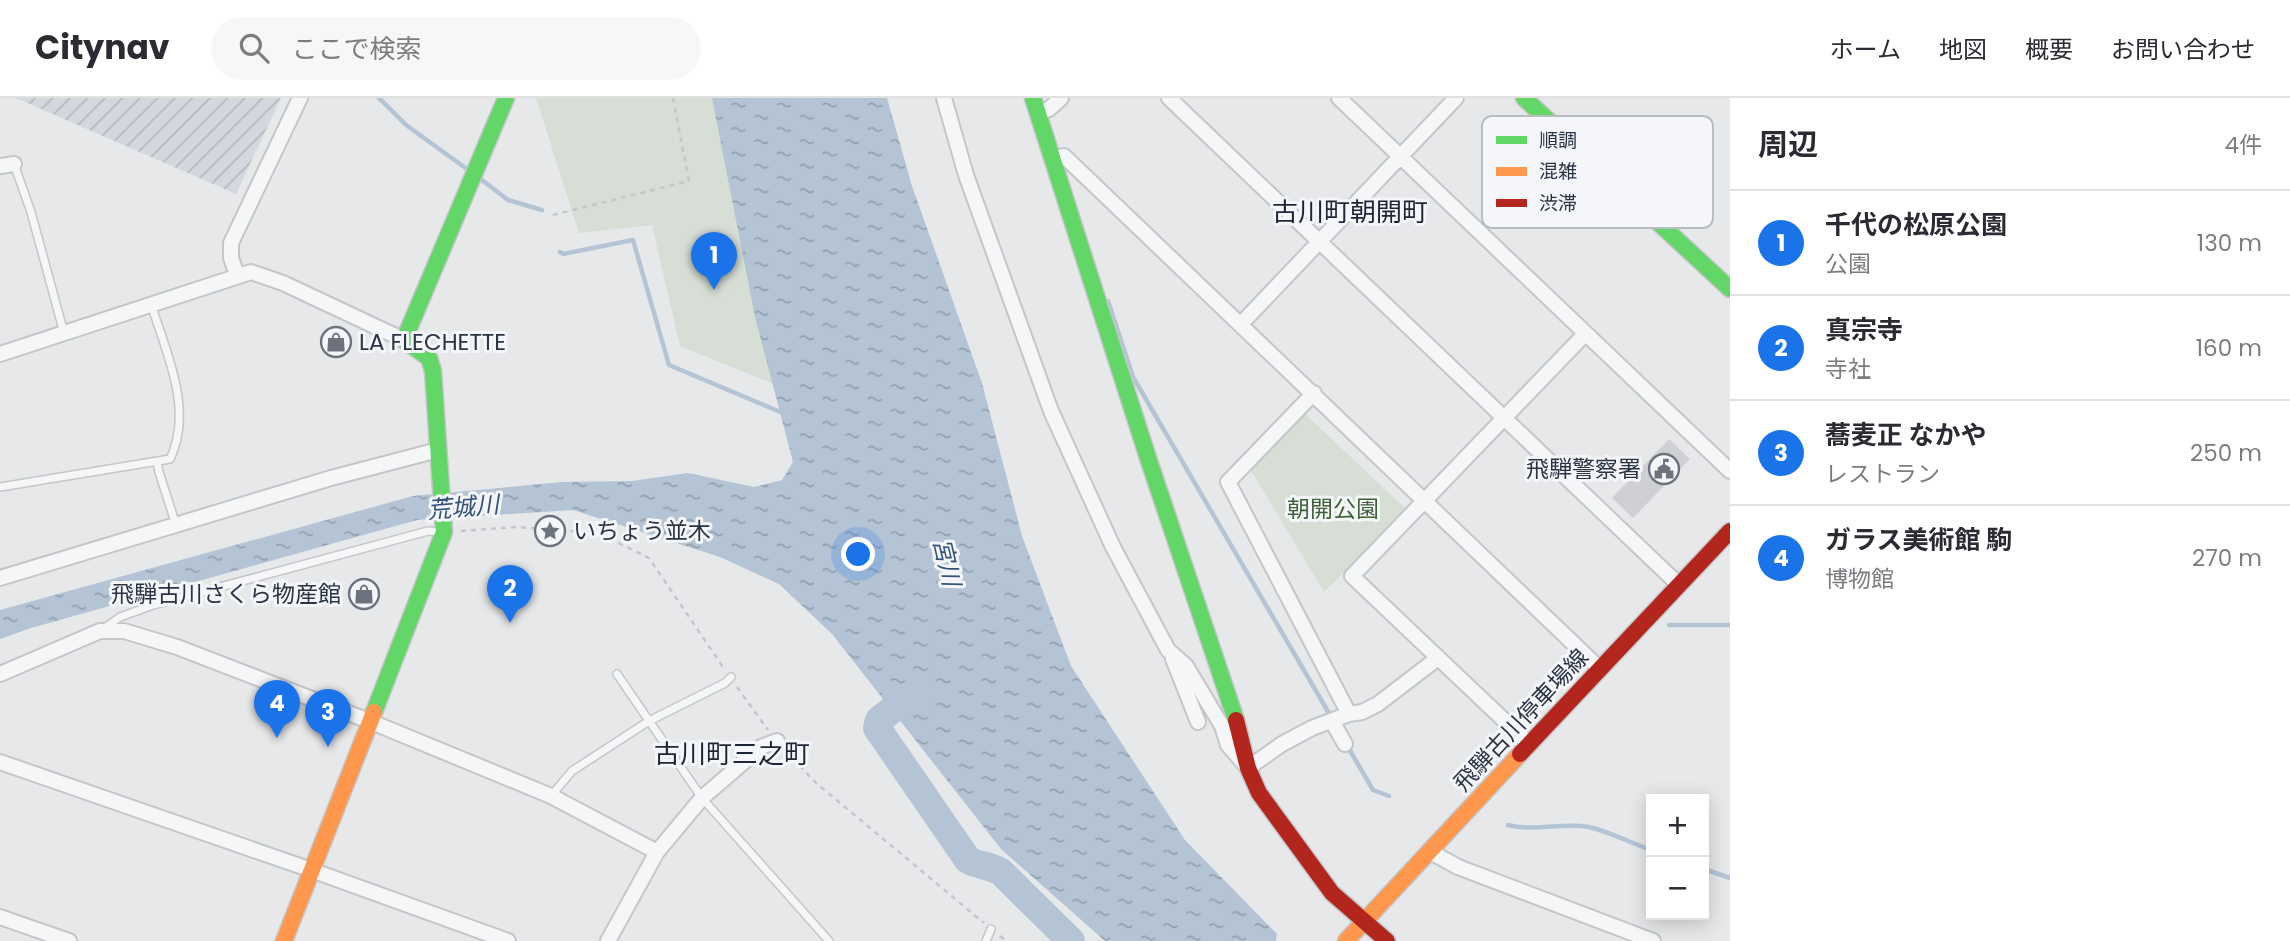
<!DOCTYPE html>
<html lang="ja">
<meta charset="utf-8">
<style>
:root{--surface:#fff;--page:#f7f7f7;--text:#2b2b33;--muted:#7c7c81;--line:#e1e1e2;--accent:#1a73e8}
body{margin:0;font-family:Poppins,"Noto Sans JP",sans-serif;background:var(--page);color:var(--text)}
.controls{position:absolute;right:21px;bottom:21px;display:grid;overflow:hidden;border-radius:0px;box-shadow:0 4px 18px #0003}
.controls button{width:63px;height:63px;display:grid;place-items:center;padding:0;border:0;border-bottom:2px solid var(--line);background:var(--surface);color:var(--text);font:35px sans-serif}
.you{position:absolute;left:859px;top:457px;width:24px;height:24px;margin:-18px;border:5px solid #fff;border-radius:50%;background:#1a73e8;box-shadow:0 0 0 10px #1a73e833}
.badge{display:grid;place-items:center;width:46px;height:46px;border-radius:50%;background:var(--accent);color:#fff;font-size:23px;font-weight:700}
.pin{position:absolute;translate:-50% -58px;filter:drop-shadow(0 2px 4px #0008)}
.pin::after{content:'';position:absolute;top:37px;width:24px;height:21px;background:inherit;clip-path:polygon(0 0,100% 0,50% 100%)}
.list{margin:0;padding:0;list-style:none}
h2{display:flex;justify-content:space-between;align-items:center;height:91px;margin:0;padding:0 28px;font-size:30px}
h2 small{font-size:23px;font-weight:400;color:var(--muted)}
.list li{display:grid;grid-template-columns:46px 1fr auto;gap:21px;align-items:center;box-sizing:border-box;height:105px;padding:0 28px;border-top:2px solid var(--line)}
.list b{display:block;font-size:26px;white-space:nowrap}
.list p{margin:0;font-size:23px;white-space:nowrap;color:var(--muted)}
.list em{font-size:23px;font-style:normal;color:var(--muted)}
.icon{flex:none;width:38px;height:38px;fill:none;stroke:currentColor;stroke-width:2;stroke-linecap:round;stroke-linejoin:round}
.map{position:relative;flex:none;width:1730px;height:843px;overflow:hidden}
header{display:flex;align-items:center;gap:42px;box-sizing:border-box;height:98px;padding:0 35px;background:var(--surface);border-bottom:2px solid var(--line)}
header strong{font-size:33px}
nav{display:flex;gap:38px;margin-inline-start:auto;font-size:24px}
.search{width:490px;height:63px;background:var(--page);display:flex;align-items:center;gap:18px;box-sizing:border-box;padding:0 24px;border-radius:38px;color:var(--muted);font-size:26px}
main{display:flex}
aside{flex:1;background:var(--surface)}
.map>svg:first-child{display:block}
</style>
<header>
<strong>Citynav</strong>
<div class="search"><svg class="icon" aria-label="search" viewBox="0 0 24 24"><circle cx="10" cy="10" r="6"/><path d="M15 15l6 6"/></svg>ここで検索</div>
<nav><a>ホーム</a><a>地図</a><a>概要</a><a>お問い合わせ</a></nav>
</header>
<main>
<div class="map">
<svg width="1730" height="843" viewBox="0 0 1730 843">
<defs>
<pattern id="industrial-furrows" width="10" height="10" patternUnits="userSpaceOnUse" patternTransform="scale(1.75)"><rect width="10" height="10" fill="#d4d7dd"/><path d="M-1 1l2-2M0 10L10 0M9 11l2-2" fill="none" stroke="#b6b9bf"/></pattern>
<pattern id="water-ripples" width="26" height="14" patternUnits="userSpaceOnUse" patternTransform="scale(1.75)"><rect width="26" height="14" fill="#b4c4d5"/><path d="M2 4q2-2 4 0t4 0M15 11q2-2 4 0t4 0" fill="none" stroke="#93a0af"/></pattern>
</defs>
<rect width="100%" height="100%" fill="#e6e8ea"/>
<path fill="url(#industrial-furrows)" d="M 16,0 L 281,0 L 236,96 Z"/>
<path fill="#d6ded6" d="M 536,0 L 714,0 L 786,291 L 680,248 L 652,127 L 579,135 Z
M 1302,313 L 1407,412 L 1324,494 L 1249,369 Z"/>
<path fill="url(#water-ripples)" d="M 712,0 L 887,0 L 912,88 L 982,285 L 1022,438 L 1071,568 L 1185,742 L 1277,836 L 1276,843 L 1105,843 L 1001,751 L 832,536 L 779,486 L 720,459 L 573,412 L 417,422 L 31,530 L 0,541 L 0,512 L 413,398 L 562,384 L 632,383 L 688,375 L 754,389 L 782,382 L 793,364 L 755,219 Z"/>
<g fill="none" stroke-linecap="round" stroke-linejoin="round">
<path stroke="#b4c4d5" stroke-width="4.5" d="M 379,0 L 406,27 L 471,74
M 478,79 L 508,102 L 542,112
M 560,154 L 563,156 L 633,142 L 669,267 L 785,316
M 1108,203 L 1133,279 L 1330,617
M 1669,527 L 1730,527
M 1348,649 L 1373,692 L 1389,698
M 1508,727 C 1535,734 1562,724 1589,729 C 1610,734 1631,745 1651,752
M 1704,771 L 1730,780"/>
<path stroke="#b4c4d5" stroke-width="28" d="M 920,590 L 879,622 L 877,630 L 968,762 C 979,768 990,767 1001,774 L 1071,843"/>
</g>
<path fill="#ced0d3" d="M 1669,341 L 1690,361 L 1633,420 L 1612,400 Z"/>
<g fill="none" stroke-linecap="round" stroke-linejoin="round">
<g stroke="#c4c6c8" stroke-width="10">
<path id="lane" d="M 14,66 L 31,114 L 64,235
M 157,363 L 159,374 L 176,427
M 0,389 L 170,361 C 194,312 166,254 151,206
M 103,531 L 120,519 L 153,507 L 428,433 L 443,434
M 617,576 L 702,700 L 829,843
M 551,698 L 572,673 L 649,623 L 725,585 L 731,579
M 986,843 L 991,831"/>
</g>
<g stroke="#c4c6c8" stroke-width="18">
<path id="street" d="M 944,0 L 966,77 L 1051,313 L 1113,449 L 1168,552 L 1186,568 L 1222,628 L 1228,647 L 1248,670 L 1282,646 L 1312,630 L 1349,616 L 1362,614 L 1378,606 L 1438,560
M 1169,0 L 1678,486
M 1339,0 L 1730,373
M 1041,14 L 1049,11 L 1061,0
M 1056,60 L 1064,58 L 1600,571
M 0,68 L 14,66
M 237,177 L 231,160 L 231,145 L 300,0
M 1241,226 L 1456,0
M 0,256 L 251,174 L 283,185 L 404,242
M 1314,295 L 1228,384 L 1349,616
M 0,480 L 331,380 L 438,352
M 1173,561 L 1198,624
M 0,576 L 100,533 L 124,533 L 177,549 L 369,623 L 551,698 L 657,754
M 1332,623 L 1345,646
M 1529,646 L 1352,478 L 1585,236
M 0,664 L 300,768 L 508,843
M 1429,753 L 1458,769 L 1653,843
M 0,819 L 69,843
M 608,843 L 657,754 L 702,700 L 761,649 L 777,643"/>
</g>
<g stroke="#c4c6c8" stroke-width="19">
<path id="fast" d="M 1033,0 L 1148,360 L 1236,622
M 1524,0 L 1730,191
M 374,614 L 444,434 L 433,273 L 429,260 L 404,242 L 506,0"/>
</g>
<g stroke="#c4c6c8" stroke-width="19">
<path id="slow" d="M 284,843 L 374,614
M 1346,843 L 1520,656"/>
</g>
<g stroke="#c4c6c8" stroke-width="19">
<path id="jam" d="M 1236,622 L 1248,670 L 1259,695 L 1332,795 L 1387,843
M 1520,656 L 1730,433"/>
</g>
<path stroke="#c5c6ca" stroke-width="2.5" stroke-dasharray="5 5" stroke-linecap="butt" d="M 553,117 L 689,83 L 673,0
M 461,433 L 516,429 L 598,435 L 649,460 L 725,572
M 737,589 L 768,632
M 786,653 L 815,684 L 984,825
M 1000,838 L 1006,843"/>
<use href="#lane" stroke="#f5f6f7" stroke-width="7"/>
<use href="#street" stroke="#f5f6f7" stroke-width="14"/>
<use href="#fast" stroke="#63d668" stroke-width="16"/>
<use href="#slow" stroke="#ff974d" stroke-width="16"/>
<use href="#jam" stroke="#b3261e" stroke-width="16"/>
</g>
<defs>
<g id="shop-ring" transform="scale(1.575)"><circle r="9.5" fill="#f4f6f9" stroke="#6c737f" stroke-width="1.5"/><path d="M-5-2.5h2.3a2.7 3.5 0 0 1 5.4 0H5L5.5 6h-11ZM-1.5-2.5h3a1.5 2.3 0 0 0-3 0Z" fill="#6c737f"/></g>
<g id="civic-ring" transform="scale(1.575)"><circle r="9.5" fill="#f4f6f9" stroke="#6c737f" stroke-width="1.5"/><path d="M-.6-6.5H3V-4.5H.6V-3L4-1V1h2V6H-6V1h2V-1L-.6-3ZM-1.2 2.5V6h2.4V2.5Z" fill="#6c737f"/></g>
<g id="sight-ring" transform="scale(1.575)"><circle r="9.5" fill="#f4f6f9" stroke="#6c737f" stroke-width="1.5"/><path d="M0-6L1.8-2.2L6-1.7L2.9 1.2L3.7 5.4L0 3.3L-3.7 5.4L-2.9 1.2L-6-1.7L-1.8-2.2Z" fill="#6c737f"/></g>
</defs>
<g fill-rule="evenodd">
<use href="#shop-ring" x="336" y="244"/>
<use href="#civic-ring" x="1664" y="371"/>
<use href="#sight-ring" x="550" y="433"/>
<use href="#shop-ring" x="364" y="496"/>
</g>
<g text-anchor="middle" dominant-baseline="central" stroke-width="6" stroke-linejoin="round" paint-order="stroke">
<g font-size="23" fill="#2b3445" stroke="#f4f6f9" text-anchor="start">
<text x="359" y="244">LA FLECHETTE</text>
<text x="1641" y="371" text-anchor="end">飛騨警察署</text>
<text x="573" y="433">いちょう並木</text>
<text x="341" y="496" text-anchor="end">飛騨古川さくら物産館</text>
</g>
<g font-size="23" fill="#3f6138" stroke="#f4f6f9">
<text x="1333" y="411">朝開公園</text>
</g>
<g font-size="23" fill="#2b3445" stroke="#f4f6f9">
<text transform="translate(1521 622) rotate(-47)">飛騨古川停車場線</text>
</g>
<g font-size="24" font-style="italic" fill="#34527a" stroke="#f4f6f9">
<text transform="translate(463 409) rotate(-5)">荒城川</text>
<text transform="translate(947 464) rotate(77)">宮川</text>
</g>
<g font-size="26" fill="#1d2536" stroke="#f4f6f9">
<text x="1350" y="114">古川町朝開町</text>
<text x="732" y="656">古川町三之町</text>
</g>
</g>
<rect x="1482" y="18" width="231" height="112" rx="10" fill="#f4f6f9" stroke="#b8bcc3" stroke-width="2"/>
<rect x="1496" y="38" width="31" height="8" fill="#63d668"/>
<rect x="1496" y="69" width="31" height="9" fill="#ff974d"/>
<rect x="1496" y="101" width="31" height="8" fill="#b3261e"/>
<g font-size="19" fill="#2b3445">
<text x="1539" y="49">順調</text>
<text x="1539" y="80">混雑</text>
<text x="1539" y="112">渋滞</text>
</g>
</svg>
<div class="controls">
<button>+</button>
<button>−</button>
</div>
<div class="you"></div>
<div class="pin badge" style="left:714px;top:192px">1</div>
<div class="pin badge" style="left:510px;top:525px">2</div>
<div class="pin badge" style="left:328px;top:649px">3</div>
<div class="pin badge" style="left:277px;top:640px">4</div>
</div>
<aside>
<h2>周辺<small>4件</small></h2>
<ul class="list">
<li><span class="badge">1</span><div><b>千代の松原公園</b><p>公園</p></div><em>130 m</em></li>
<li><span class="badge">2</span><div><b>真宗寺</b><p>寺社</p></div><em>160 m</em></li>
<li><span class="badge">3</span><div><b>蕎麦正 なかや</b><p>レストラン</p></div><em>250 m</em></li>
<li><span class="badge">4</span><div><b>ガラス美術館 駒</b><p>博物館</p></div><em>270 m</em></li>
</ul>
</aside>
</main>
